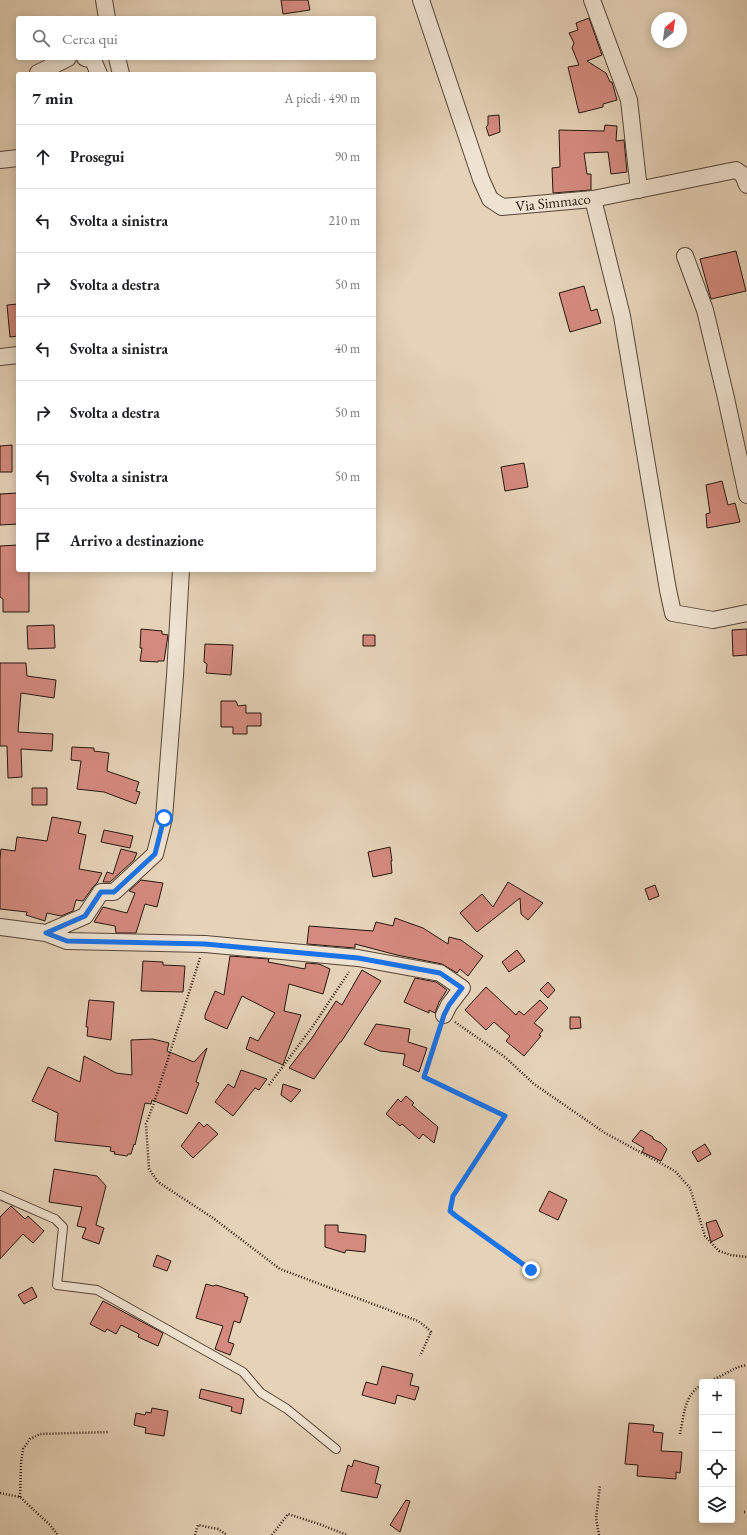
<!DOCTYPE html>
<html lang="it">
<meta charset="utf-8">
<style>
:root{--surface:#fff;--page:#f6f6f6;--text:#202124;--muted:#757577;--line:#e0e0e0}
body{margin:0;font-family:"EB Garamond",serif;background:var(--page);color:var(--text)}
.controls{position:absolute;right:12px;bottom:12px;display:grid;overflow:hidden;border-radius:4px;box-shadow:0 2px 10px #0003}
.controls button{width:36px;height:36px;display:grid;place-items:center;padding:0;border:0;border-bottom:1px solid var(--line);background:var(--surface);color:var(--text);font:20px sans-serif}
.compass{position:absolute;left:651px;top:12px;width:36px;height:36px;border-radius:50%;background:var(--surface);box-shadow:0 2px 10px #0003;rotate:29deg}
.stop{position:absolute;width:12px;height:12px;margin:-9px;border:3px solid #1a73e8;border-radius:50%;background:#fff}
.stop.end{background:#1a73e8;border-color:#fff;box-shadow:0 1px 4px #0008}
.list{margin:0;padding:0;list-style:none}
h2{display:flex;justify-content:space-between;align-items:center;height:52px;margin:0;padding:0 16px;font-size:17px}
h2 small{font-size:13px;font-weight:400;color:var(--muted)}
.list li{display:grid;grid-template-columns:26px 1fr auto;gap:12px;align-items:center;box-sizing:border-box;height:64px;padding:0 16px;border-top:1px solid var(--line)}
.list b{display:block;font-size:15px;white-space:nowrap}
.list em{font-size:13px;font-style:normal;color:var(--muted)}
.icon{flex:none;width:22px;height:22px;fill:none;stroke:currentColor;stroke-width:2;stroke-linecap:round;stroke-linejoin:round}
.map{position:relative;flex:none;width:747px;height:1535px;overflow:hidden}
.search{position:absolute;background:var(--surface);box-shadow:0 2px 10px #0003;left:16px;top:16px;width:360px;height:44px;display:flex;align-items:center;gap:10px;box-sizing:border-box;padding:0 14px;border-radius:4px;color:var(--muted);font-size:15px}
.panel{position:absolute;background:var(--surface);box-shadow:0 2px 10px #0003;left:16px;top:72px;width:360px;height:500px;border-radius:4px}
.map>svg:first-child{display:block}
</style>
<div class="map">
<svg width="747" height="1535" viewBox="0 0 747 1535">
<rect width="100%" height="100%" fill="#e5d2b7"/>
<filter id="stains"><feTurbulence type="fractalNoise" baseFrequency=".005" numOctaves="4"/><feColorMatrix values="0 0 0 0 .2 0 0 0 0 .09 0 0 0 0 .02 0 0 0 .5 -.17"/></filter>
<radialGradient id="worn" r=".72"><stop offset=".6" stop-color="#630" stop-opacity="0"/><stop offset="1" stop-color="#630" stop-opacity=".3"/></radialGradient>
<path fill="#d48a7e" stroke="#27160f" d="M 281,0 L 308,0 L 310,10 L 283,14 Z
M 589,18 L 602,55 L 587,61 L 606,73 L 610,82 L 612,82 L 617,100 L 603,104 L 603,107 L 579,113 L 568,67 L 579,65 L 572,48 L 574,43 L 569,33 L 578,30 L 576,23 Z
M 499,115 L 500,132 L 489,136 L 486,127 L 488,125 L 488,116 Z
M 605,125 L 617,126 L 616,141 L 624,140 L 627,172 L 611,174 L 608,152 L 584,153 L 587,174 L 591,174 L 591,190 L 553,193 L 552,168 L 560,167 L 559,130 L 604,131 Z
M 736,251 L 746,291 L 711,299 L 700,259 Z
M 584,286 L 591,311 L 597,309 L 601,323 L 570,332 L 559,293 Z
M 18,304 L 18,336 L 10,337 L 7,305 Z
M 12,445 L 12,472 L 0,472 L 0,446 Z
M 524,463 L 528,487 L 505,491 L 501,467 Z
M 722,481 L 728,505 L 735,503 L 740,522 L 707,528 L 706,514 L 710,513 L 706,485 Z
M 18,493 L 18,524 L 0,525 L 0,494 Z
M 18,545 L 18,570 L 29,570 L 29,612 L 3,612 L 3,599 L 0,597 L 0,546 Z
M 54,625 L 55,648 L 28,649 L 27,626 Z
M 141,629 L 162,631 L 162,634 L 168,635 L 164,661 L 158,661 L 158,662 L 140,661 L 142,648 L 140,648 Z
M 747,629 L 747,655 L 733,656 L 732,630 Z
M 363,635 L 375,635 L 375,646 L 363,646 Z
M 205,644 L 233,645 L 231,675 L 206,673 L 207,664 L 204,662 Z
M 0,663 L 26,663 L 27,676 L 56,680 L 54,698 L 21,693 L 18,732 L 53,734 L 52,751 L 21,749 L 22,777 L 8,778 L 7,746 L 0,746 Z
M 221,701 L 236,701 L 238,706 L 246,705 L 246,713 L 261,713 L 261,726 L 247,726 L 247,734 L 233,734 L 233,727 L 221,727 Z
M 72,747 L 94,748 L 94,751 L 109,753 L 107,771 L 139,782 L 136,791 L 140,792 L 136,804 L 104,792 L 77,789 L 81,761 L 71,760 Z
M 32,788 L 47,788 L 47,805 L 32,805 Z
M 52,817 L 81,822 L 78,833 L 86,835 L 79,869 L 102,873 L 97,883 L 93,887 L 83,901 L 76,900 L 73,911 L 61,916 L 47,913 L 45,921 L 26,915 L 27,912 L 0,909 L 0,858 L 1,849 L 15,851 L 17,837 L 47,841 Z
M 104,830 L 133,836 L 130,848 L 101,842 Z
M 390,847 L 392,861 L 391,861 L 392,873 L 373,877 L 368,852 Z
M 121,849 L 137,853 L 134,860 L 110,882 L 103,882 L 107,872 L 113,874 Z
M 141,880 L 163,883 L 157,907 L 145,904 L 136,933 L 116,933 L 115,926 L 94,922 L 103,907 L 127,913 L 135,893 L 129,891 Z
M 508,882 L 543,903 L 528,920 L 521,914 L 520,898 L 477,932 L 460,913 L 482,894 L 493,907 Z
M 655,885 L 659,896 L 649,900 L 645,889 Z
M 395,918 L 423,928 L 448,944 L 449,937 L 461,940 L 483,956 L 468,976 L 460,969 L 457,973 L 442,964 L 397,955 L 355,944 L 355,948 L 307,944 L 309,926 L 373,931 L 376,922 L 393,926 Z
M 517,950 L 525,961 L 509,972 L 502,962 Z
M 230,956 L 269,959 L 268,962 L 305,969 L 306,963 L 319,964 L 330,969 L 323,994 L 289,984 L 284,1011 L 301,1015 L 283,1065 L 246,1049 L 250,1037 L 258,1041 L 275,1013 L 242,996 L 227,1029 L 205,1019 L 205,1015 L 215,991 L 224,995 Z
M 143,961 L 163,962 L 163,965 L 185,966 L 183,992 L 141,991 Z
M 362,970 L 381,981 L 341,1042 L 340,1042 L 314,1079 L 289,1068 L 312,1038 L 336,1001 L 342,1005 Z
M 415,978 L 436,982 L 447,990 L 439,1002 L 435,1013 L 429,1010 L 429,1013 L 404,1002 Z
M 548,982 L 555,990 L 548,998 L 540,990 Z
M 486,987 L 516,1015 L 519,1011 L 524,1015 L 540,1000 L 548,1008 L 534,1023 L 543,1030 L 539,1035 L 541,1036 L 524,1056 L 506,1041 L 510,1036 L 494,1022 L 486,1030 L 465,1010 Z
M 89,1000 L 114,1002 L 111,1040 L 87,1036 L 88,1027 L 86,1027 Z
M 570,1017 L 580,1017 L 581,1028 L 570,1029 Z
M 376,1024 L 410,1029 L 408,1042 L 427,1048 L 419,1072 L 403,1065 L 405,1054 L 380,1051 L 364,1044 Z
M 153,1039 L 169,1043 L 167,1051 L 194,1062 L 207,1048 L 196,1082 L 199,1083 L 187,1114 L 152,1100 L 151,1104 L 145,1103 L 135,1145 L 134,1144 L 131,1154 L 128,1154 L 127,1156 L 114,1154 L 115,1152 L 110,1151 L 111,1147 L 55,1141 L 58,1113 L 32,1101 L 48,1067 L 80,1082 L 84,1056 L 116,1073 L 132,1075 L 131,1040 Z
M 241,1070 L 267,1079 L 259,1090 L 255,1088 L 233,1116 L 215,1102 L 228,1084 L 234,1088 Z
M 283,1084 L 301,1090 L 291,1102 L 281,1095 Z
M 406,1096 L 414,1103 L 412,1105 L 438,1127 L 434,1143 L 423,1134 L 419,1139 L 402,1124 L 400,1126 L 386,1114 L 398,1099 L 401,1102 Z
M 199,1122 L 204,1127 L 207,1124 L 218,1134 L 193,1158 L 181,1146 Z
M 641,1130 L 653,1137 L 653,1139 L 661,1143 L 667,1149 L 661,1161 L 642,1152 L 644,1148 L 632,1141 Z
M 705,1144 L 711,1154 L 698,1162 L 692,1152 Z
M 54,1169 L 97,1176 L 106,1186 L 96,1225 L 104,1228 L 99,1244 L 82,1238 L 86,1228 L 77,1226 L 82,1207 L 49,1202 Z
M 549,1191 L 567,1200 L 558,1220 L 539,1211 Z
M 11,1206 L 25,1219 L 28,1216 L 44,1231 L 33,1243 L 23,1234 L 0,1259 L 0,1217 Z
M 716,1220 L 723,1236 L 711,1242 L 706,1223 Z
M 325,1225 L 338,1225 L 338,1232 L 366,1235 L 365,1252 L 346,1250 L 345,1253 L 325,1247 Z
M 157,1255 L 171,1261 L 167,1271 L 153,1266 Z
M 206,1284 L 213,1286 L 216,1285 L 245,1294 L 244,1296 L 248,1297 L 240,1323 L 234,1321 L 228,1342 L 234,1344 L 230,1355 L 215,1349 L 223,1326 L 196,1318 Z
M 32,1287 L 37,1297 L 24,1304 L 18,1295 Z
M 103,1301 L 163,1333 L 158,1346 L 138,1337 L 139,1334 L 121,1325 L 116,1334 L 107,1329 L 105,1332 L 90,1324 Z
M 382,1366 L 413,1374 L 410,1385 L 419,1387 L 415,1400 L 397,1395 L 395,1404 L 362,1395 L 366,1382 L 377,1385 Z
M 201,1389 L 244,1399 L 241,1414 L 231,1411 L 232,1407 L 199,1398 Z
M 152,1408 L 168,1411 L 164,1436 L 145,1433 L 146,1428 L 134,1425 L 136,1413 L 145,1415 L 146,1412 L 151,1413 Z
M 629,1423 L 654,1425 L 653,1432 L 663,1433 L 661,1451 L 682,1452 L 680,1473 L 676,1472 L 676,1479 L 637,1476 L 638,1465 L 625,1464 Z
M 354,1460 L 379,1467 L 375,1483 L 381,1485 L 377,1498 L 341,1491 L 348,1465 L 352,1467 Z
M 406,1500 L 410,1501 L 400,1532 L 390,1525 Z"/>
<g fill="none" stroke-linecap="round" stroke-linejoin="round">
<g stroke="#564539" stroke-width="10">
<path id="lane" d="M 0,1195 L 55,1219 L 63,1227 L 57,1285 L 97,1290 L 243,1372 L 261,1393 L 287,1409 L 336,1449"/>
</g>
<g stroke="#564539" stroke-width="18">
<path id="street" d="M 104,0 L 107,18
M 421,0 L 481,179 L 490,199 L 502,207 L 593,199 L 736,170 L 743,175 L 747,185
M 592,0 L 629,100 L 639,190
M 85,58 L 93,60 L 99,74
M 117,58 L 121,74
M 38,74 L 38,73 L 68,58
M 0,160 L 18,158
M 593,199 L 622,316 L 668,590 L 673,613 L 713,620 L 747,613
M 685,256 L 705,310 L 726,398 L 747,495
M 0,357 L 18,355
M 0,927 L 46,933 L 67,941 L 205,944 L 358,958 L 440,973 L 462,988 L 449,1005 L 444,1015
M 46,933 L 85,916 L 101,892 L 114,892 L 155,854 L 164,818 L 175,676 L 181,570"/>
</g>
<path stroke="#27160f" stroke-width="2.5" stroke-dasharray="1 2" stroke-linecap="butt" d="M 200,958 L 154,1103 L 146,1124 L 149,1169 L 158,1182 L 213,1218 L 280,1269 L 418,1321 L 426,1327 L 431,1332 L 420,1356
M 455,1022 L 505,1057 L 534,1084 L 605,1133 L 675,1171 L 690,1188 L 705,1236 L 719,1251 L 731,1255 L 747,1257
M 440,1029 L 424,1077 L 505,1116 L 453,1196 L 450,1211 L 456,1216 L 531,1270
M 269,1085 L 313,1026 L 349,972
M 709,1382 L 738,1367 L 747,1365
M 680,1434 C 684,1416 684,1394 702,1385
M 0,1493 L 20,1497 L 50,1525 L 58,1535
M 20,1497 L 21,1463 L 23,1449 L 30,1439 L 40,1434 L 109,1432
M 744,1512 L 747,1512
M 195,1535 L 198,1525 L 218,1529 L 227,1535
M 272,1535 L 288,1514 L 319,1524 L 347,1535
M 599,1535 L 596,1518 L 600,1485"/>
<use href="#lane" stroke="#eee2d0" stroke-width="8"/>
<use href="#street" stroke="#eee2d0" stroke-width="16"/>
</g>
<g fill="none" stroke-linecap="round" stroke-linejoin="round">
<path stroke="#1a73e8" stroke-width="5" d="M 164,818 L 155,854 L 114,892 L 101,892 L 85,916 L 46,933 L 67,941 L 205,944 L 358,958 L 440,973 L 462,988 L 449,1005 L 444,1015 L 424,1077 L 505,1116 L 453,1196 L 450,1211 L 456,1216 L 531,1270"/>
</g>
<g text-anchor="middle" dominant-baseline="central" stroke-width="3" stroke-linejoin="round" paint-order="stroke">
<g font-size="15" fill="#27160f" stroke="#eee2d0">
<text transform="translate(553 202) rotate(-6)">Via Simmaco</text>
</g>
</g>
<rect width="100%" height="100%" filter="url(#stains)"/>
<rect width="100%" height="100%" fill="url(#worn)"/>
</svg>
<div class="controls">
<button>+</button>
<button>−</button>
<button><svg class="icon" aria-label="locate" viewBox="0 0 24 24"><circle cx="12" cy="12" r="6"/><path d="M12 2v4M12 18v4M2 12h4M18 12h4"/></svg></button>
<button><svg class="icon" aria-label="layers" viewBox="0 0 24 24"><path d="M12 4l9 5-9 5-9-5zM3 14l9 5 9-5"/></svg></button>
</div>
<svg class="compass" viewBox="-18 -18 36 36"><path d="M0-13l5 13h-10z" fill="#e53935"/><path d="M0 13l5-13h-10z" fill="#757577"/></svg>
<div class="stop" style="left:164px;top:818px"></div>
<div class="stop end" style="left:531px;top:1270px"></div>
<div class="search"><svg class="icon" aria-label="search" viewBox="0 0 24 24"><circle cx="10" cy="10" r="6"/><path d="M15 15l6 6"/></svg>Cerca qui</div>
<section class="panel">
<h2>7 min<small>A piedi · 490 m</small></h2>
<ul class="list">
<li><svg class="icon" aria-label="ahead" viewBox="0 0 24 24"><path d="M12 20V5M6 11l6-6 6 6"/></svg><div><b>Prosegui</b></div><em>90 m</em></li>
<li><svg class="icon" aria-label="left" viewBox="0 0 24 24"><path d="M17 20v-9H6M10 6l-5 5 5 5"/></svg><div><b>Svolta a sinistra</b></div><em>210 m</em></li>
<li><svg class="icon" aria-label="right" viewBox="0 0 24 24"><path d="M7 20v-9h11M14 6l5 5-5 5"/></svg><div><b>Svolta a destra</b></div><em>50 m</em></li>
<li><svg class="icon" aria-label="left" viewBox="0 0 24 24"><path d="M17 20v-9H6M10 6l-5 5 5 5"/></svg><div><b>Svolta a sinistra</b></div><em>40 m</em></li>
<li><svg class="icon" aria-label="right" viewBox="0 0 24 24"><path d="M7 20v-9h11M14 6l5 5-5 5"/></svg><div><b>Svolta a destra</b></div><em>50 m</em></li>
<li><svg class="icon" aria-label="left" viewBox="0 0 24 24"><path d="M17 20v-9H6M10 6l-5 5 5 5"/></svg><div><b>Svolta a sinistra</b></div><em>50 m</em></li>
<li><svg class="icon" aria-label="arrive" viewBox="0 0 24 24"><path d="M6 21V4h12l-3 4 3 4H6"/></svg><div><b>Arrivo a destinazione</b></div></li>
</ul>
</section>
</div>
